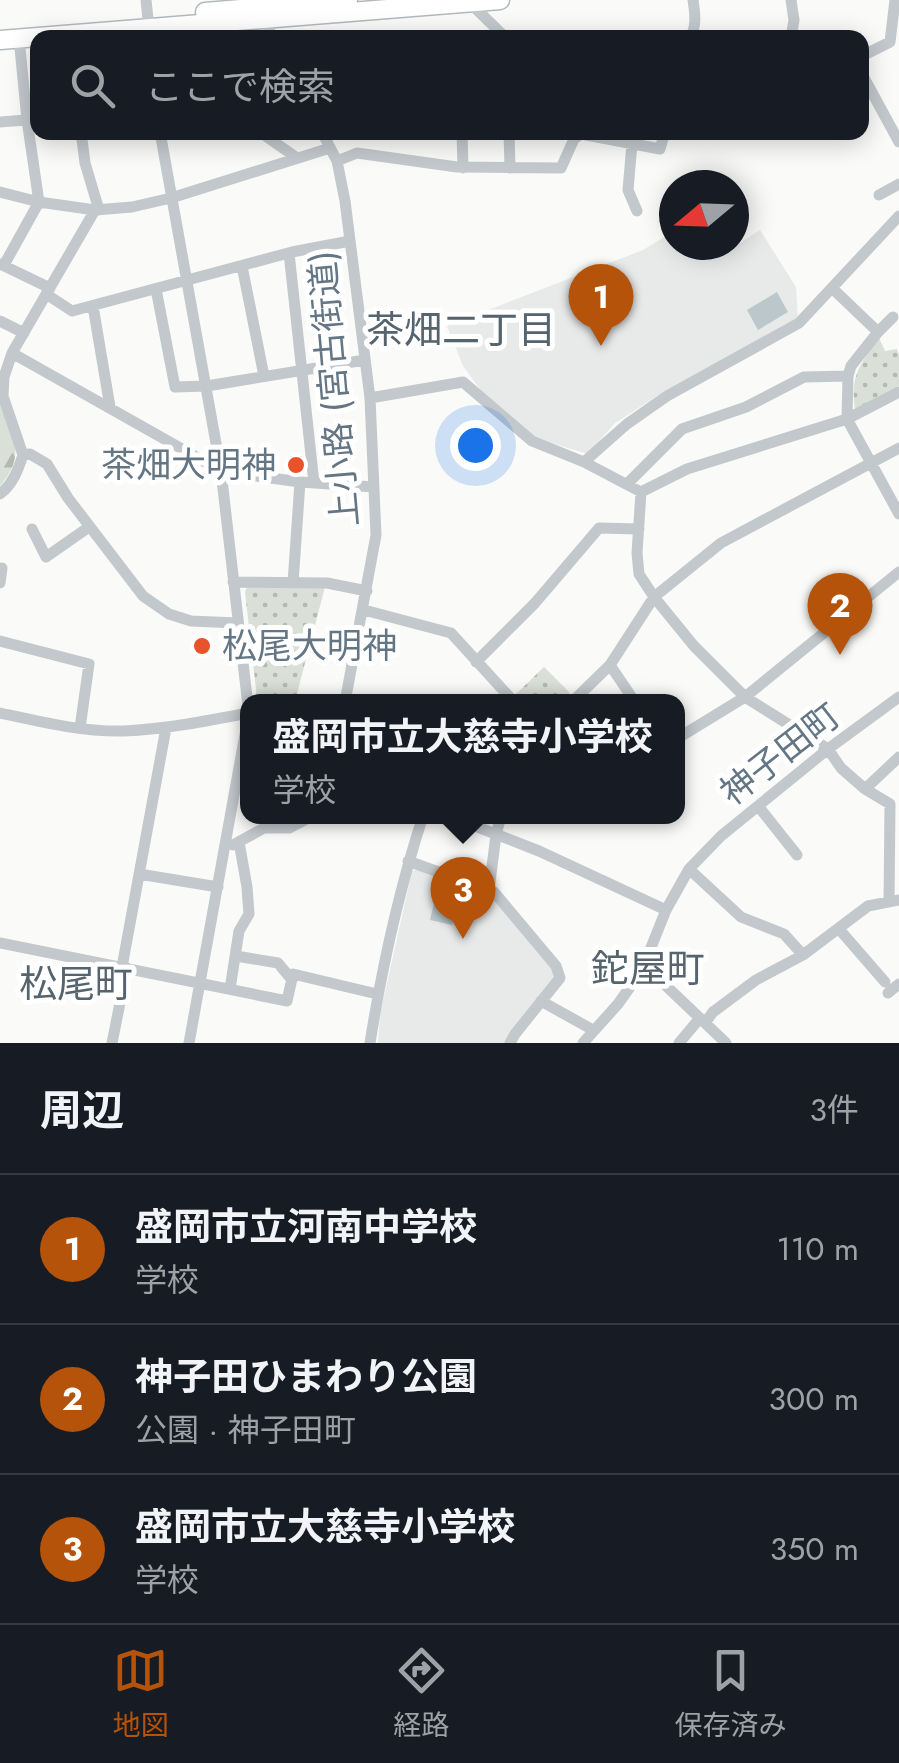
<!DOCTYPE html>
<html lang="ja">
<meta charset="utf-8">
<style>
:root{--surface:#171b24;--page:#242831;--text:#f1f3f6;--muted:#9ea1a6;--line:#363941;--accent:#b45309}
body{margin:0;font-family:Jost,"Noto Sans JP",sans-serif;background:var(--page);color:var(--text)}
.compass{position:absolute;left:659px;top:170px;width:90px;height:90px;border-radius:50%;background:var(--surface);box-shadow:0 5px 25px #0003;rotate:251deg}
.you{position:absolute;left:475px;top:445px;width:35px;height:35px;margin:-25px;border:8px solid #fff;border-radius:50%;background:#1a73e8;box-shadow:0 0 0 15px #1a73e833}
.badge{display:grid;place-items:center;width:65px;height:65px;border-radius:50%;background:var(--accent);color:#fff;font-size:32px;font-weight:700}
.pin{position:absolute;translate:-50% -82px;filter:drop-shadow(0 2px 5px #0008)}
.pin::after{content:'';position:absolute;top:52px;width:35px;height:30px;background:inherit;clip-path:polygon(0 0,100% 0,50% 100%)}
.popup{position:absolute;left:240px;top:694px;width:445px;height:130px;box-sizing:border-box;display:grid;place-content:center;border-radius:20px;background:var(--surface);filter:drop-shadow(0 2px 8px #0005);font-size:32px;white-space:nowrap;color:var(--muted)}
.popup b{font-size:38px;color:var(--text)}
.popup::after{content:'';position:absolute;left:50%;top:100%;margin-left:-20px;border:20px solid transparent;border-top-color:var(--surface)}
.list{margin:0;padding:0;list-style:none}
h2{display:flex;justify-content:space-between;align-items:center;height:130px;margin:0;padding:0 40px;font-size:42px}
h2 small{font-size:32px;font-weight:400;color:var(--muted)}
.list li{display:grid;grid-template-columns:65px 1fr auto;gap:30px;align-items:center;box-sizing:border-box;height:150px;padding:0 40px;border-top:2px solid var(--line)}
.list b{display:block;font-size:38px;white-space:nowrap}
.list p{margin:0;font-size:32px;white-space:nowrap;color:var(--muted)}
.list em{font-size:32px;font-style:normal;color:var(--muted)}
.icon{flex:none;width:55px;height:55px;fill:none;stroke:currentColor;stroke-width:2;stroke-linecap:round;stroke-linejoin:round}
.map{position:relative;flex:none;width:899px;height:1043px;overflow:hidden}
.search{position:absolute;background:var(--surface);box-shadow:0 5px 25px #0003;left:30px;right:30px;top:30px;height:110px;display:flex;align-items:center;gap:25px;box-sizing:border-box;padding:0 35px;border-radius:20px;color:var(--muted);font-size:38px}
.sheet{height:580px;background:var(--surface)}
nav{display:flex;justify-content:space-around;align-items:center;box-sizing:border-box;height:140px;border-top:2px solid var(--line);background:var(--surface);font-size:28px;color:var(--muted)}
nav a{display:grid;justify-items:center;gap:5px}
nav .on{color:var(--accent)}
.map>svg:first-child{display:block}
</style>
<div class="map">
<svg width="899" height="1043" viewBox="0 0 899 1043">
<defs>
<pattern id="forest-firs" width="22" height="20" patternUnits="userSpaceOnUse" patternTransform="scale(2.5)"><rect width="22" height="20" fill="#dadfd7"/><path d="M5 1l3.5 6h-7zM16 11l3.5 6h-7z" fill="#b4b9b4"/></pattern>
<pattern id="park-dots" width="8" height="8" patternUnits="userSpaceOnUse" patternTransform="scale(2.5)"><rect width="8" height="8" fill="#dadfd7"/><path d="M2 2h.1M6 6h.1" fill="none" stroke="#b4b9b4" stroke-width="1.8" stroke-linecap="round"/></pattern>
</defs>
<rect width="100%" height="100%" fill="#fafaf8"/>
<path fill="#e8e9e9" d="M 760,230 L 796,287 L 798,318 L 657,396 L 615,423 L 588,454 L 538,439 L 482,392 L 463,366 L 447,326 L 643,250 L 674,231 L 674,245 L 707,245 L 715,259 Z
M 419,869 L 492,897 L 551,965 L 556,977 L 506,1043 L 378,1043 L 380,1015 L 412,871 Z"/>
<path fill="url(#forest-firs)" d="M 0,403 C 13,437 27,455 0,486 Z"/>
<path fill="url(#park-dots)" d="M 879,338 L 885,351 L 897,349 L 899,355 L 899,386 L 855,409 C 850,376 860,364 879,338 Z
M 248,585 L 325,587 L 295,701 L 279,697 L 257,698 L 245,592 Z
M 544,667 L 570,693 L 561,701 L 521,701 L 515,695 Z"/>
<path fill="#bbc7cb" d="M 777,292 L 788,312 L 758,330 L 747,310 Z
M 438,886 L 460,891 L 452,925 L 430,920 Z"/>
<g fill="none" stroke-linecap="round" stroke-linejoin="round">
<g stroke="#b4b9bd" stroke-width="21">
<path id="highway" d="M 205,12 L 348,0
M 0,40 L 500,0"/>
</g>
<path stroke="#c3c8cc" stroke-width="11" d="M 146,0 L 150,38
M 791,0 L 794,20 L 791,38
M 470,3 L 506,38
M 261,13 L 273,38
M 690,38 C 697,26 695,13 693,0
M 862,56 L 890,42 L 895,0
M 862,74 L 899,142
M 0,122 L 38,119
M 81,132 L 85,163 L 99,210
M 160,132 L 221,471 L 248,706
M 260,132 L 297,158
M 322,132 L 337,161 L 345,201 L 370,398 L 376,535 L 345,702
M 462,132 L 463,168
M 509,132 L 510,168
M 633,132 L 628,190 L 637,211
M 337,161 L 357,153 L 457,167 L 561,168 L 574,139 L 581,134 L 660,149 L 665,132
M 0,192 L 39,202 L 95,210 L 132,207 L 171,198 L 330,148
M 879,195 L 899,184
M 289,253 L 314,483
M 0,264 L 50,288
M 4,265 L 39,202 L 27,120 L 19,38
M 242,266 L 264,376
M 832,288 L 878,332 L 851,366 L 848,376 L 847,419 L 899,514
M 156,289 L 175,387 L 207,386 L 365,360
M 46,294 L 72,311 L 292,252 L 350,241
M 93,306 L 110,407
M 0,321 L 24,333
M 878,332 L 893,317
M 12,353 L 221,471 L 300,482 L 374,487
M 370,398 L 463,382 L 532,441 L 584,462 L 641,492
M 23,455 L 3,396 L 4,377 L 12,353 L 95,210
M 584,462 L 627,424 L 667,396 L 799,323 L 899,216
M 627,484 L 682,429 L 746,407 L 804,377 L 848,376
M 641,492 L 637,553 L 639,574 L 654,597 L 694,646 L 745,697 L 828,749 L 841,768 L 865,789 L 890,804 L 889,902
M 641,492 L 687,469 L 847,419 L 899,392
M 0,494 C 13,484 18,470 23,455 L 30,454 L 47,464 L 68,498 L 143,596 L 169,614 L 191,621 L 237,623
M 32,529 L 46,557 L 89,527
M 233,582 L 327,583 L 367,591
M 0,583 L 2,568
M 293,583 L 300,482
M 364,610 L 451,633 L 514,702
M 0,641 L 89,664 L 80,728
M 476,662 L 535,603 L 599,528 L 639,529
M 610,665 L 635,702
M 572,702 L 610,665 L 654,597 L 721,543 L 899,448
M 0,713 C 41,722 82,732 124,731 C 166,729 207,721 248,713
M 678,738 L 745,697 L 899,572
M 865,789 L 899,757
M 758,806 L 797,855
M 449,816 L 539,851 L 666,910
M 233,845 L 264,828 L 289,828 L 312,816
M 408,861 L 494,892 L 556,966 L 560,978 L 515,1034 L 510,1043
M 689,869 L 741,917 L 784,934 L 803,955
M 139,874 L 218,887
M 489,890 L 496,835 L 501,816
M 839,929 L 885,982
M 0,943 L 287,1001 L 293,974 L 377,994
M 242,957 L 278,963 L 292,980
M 122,967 L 166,728
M 642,969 L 662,982 L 726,1043
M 230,989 L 239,931 L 249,914 L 247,887 L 239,842
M 888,993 L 899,984
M 541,1001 L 593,1030
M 705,1023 L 713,1012 L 756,980 L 803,955 L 868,906 L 899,900
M 112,1043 L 127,968
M 189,1043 L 248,718
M 370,1043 C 382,967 399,890 423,816
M 583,1043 L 618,1004 L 642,970 L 666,910 L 689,869 L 721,836 L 828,749 L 899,697
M 679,1043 L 700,1018"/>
<use href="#highway" stroke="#fff" stroke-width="18"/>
</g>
<g fill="#e95329" stroke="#fff" stroke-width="4">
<circle cx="296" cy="465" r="10"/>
<circle cx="202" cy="646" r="10"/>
</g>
<g text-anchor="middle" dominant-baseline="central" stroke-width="10" stroke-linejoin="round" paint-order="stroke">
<g font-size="35" fill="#647684" stroke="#fff">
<text transform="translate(334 389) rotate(-95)">上小路 (宮古街道)</text>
<text transform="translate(780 754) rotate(-38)">神子田町</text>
</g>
<g font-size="35" fill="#647684" stroke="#fff" text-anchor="end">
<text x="276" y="465">茶畑大明神</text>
<text x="222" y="646" text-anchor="start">松尾大明神</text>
</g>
<g font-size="38" fill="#56646e" stroke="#fff">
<text x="461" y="329">茶畑二丁目</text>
<text x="648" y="968">鉈屋町</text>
<text x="76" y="983">松尾町</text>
</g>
</g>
</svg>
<svg class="compass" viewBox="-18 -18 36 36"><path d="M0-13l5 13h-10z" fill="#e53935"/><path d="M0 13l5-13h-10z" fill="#9ea1a6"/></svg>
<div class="you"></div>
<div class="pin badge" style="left:601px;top:346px">1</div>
<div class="pin badge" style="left:840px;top:655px">2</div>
<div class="pin badge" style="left:463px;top:939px">3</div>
<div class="popup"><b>盛岡市立大慈寺小学校</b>学校</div>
<div class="search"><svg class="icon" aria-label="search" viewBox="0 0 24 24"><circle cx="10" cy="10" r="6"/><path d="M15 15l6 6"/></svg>ここで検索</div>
</div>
<section class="sheet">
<h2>周辺<small>3件</small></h2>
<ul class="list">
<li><span class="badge">1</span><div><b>盛岡市立河南中学校</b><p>学校</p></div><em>110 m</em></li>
<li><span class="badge">2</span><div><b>神子田ひまわり公園</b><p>公園 · 神子田町</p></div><em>300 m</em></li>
<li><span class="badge">3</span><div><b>盛岡市立大慈寺小学校</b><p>学校</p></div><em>350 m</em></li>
</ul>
</section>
<nav>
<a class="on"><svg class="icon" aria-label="map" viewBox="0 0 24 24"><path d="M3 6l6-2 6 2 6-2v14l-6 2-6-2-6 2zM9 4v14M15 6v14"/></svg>地図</a>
<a><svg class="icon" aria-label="directions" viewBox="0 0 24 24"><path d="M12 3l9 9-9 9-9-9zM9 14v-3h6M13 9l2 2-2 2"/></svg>経路</a>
<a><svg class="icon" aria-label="saved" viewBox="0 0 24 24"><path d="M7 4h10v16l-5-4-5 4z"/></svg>保存済み</a>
</nav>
